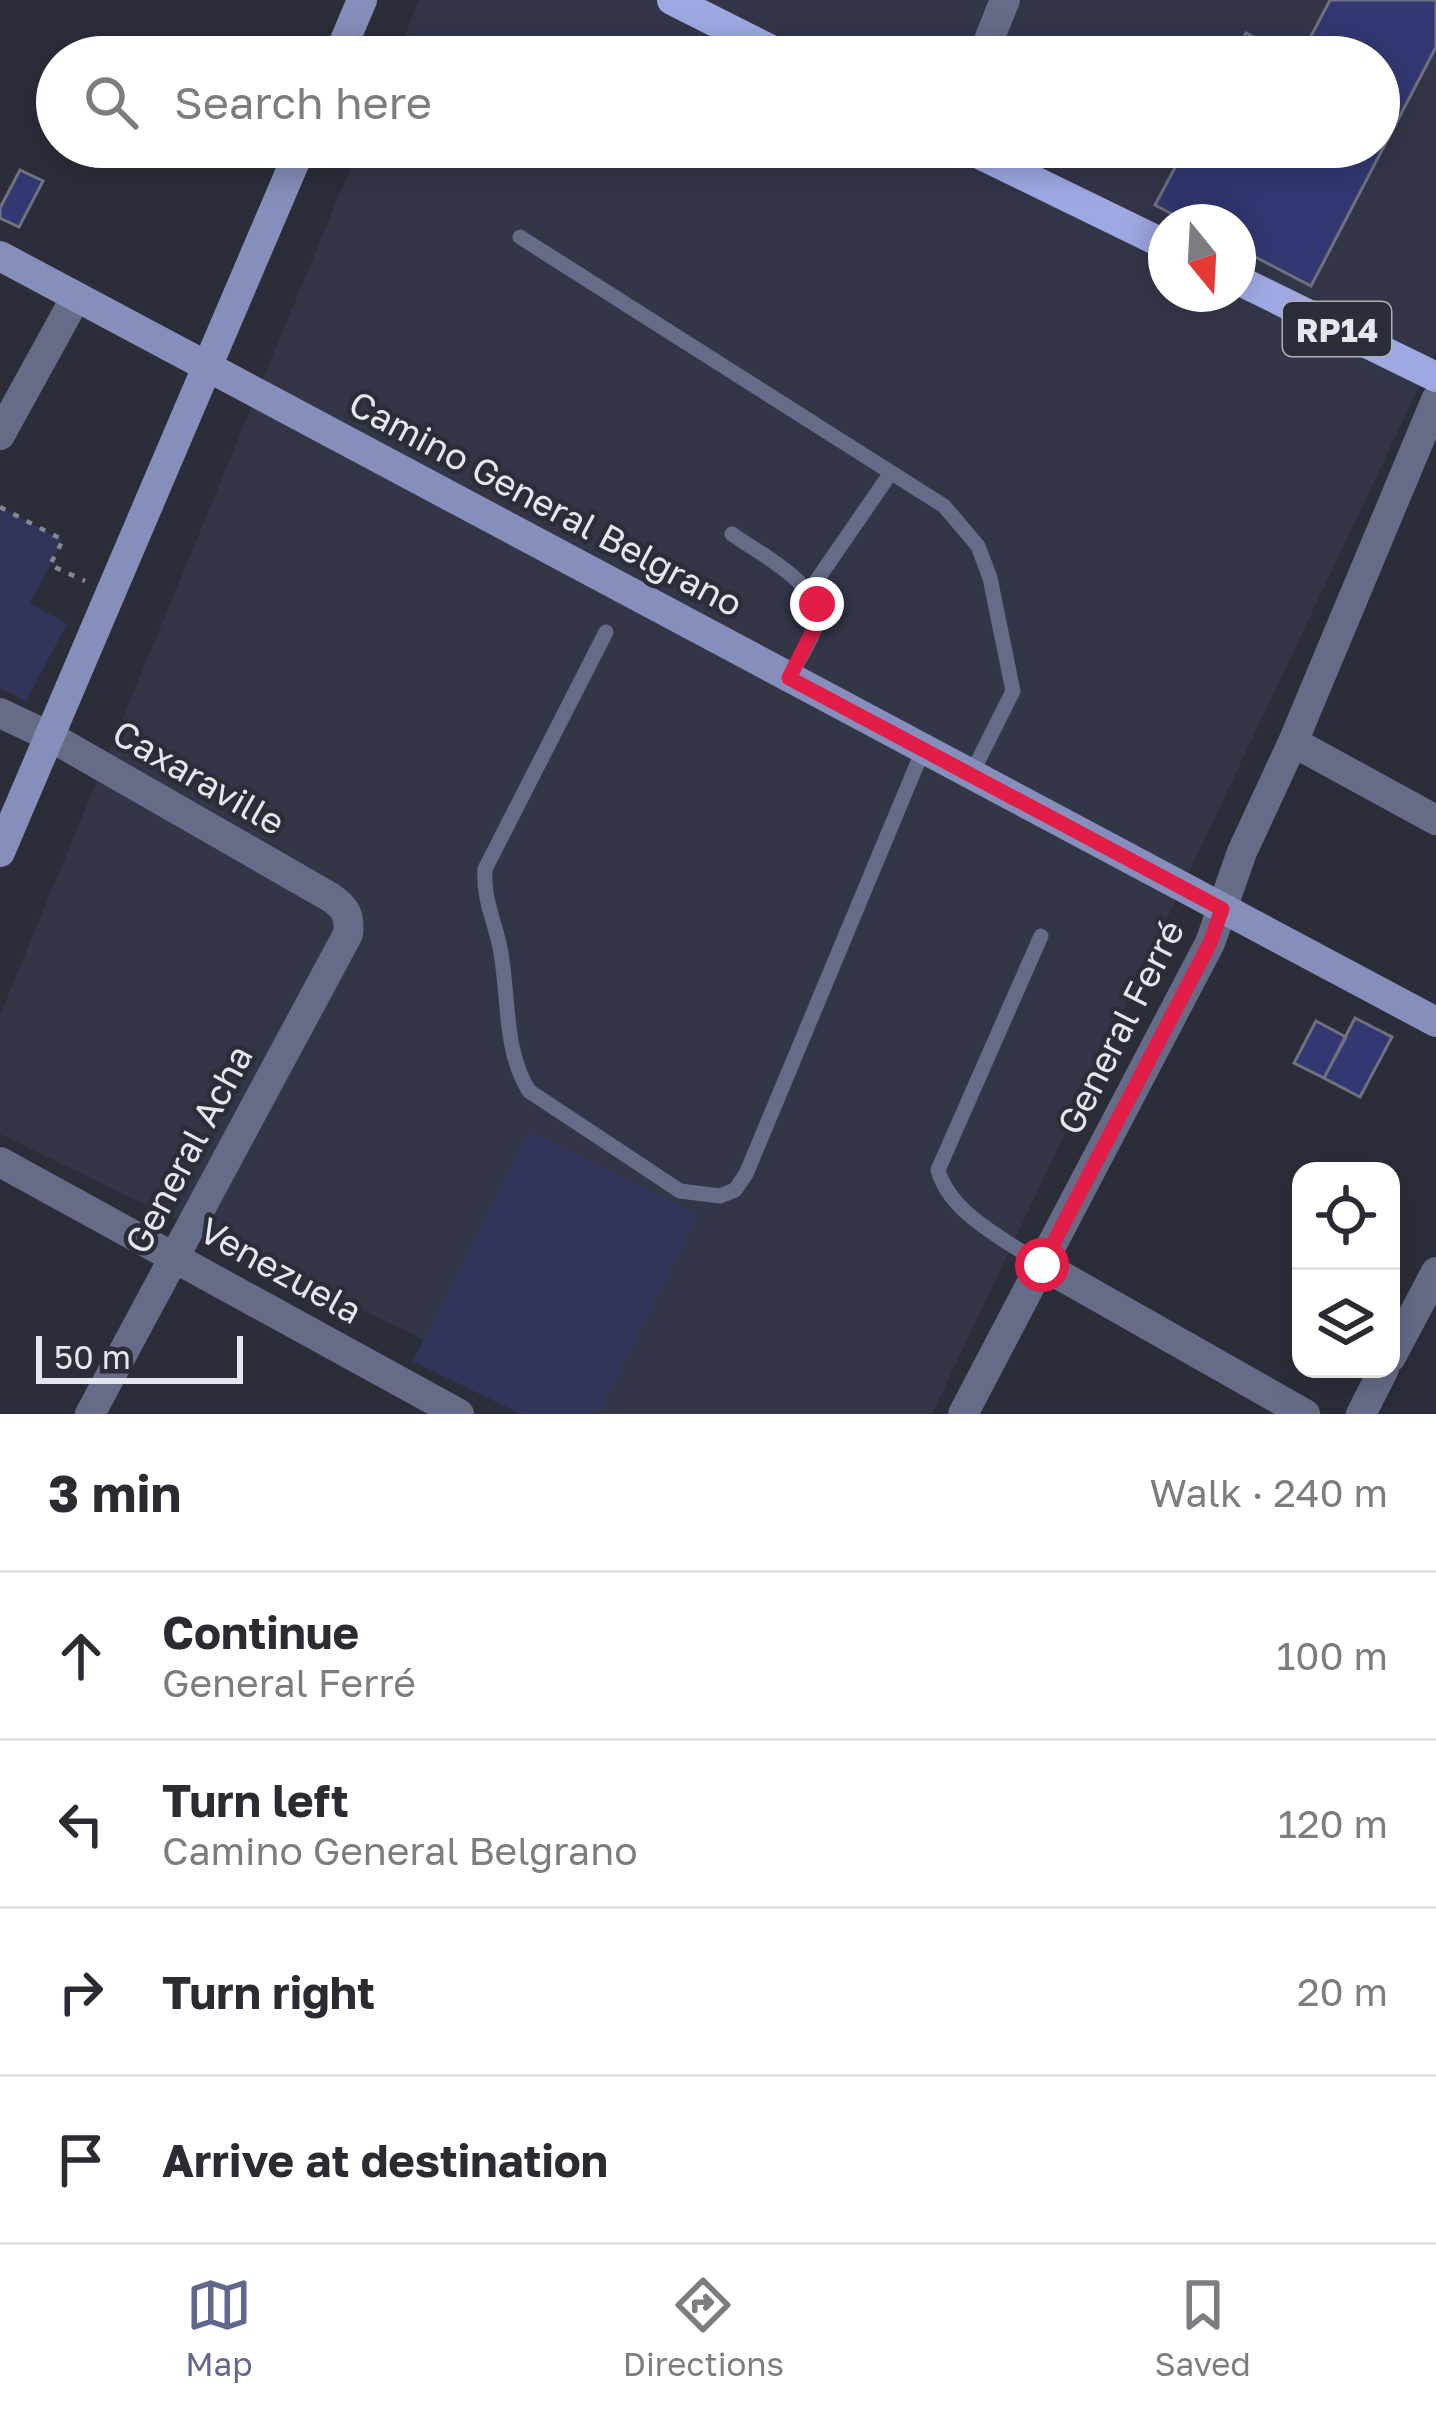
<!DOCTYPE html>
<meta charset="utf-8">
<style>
:root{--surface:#fff;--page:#f7f7f7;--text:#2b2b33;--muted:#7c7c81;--line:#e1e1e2;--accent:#62678d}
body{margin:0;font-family:"Golos Text",sans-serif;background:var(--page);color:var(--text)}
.controls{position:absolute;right:36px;bottom:36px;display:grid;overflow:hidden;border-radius:24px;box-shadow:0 6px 30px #0003}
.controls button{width:108px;height:108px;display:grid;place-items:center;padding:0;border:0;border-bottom:3px solid var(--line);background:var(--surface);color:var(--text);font:60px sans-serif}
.compass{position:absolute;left:1148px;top:204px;width:108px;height:108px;border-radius:50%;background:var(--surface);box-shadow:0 6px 30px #0003;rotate:162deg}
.scale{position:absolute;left:36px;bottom:30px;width:207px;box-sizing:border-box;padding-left:12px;border:6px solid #e5e7ee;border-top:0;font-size:33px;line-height:42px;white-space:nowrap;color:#e5e7ee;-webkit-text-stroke:9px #2b2d39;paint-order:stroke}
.stop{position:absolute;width:36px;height:36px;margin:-27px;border:9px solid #e11d48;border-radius:50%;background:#fff}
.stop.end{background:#e11d48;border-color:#fff;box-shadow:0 3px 12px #0008}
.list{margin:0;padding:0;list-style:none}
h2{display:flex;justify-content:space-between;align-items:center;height:156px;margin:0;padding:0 48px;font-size:51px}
h2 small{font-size:39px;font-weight:400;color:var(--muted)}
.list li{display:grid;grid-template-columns:78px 1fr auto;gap:36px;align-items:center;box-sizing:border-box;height:168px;padding:0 48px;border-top:3px solid var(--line)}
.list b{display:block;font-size:45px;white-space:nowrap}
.list p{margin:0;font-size:39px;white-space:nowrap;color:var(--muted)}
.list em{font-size:39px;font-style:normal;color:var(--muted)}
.icon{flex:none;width:66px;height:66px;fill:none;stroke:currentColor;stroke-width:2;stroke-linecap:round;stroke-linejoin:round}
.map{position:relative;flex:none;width:1436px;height:1414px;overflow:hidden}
.search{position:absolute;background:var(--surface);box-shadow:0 6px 30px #0003;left:36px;right:36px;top:36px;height:132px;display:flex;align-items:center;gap:30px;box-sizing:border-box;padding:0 42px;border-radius:66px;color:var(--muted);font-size:45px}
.sheet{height:828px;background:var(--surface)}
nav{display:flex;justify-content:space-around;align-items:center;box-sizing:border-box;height:168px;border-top:3px solid var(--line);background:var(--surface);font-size:33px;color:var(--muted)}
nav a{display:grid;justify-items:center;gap:6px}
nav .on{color:var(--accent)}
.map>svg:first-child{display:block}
</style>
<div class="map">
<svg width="1436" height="1414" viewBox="0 0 1436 1414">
<rect width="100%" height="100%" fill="#2b2d39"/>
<path fill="#323647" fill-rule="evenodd" d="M 419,0 L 1436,0 L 1436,351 L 932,1414 L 577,1414 L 0,1134 L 0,1015 L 359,147 L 1379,147 L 1379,57 L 396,57 ZM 1166,222 L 1238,222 L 1238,294 L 1166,294 Z"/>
<path fill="#303559" d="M 0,507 L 63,540 L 30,603 L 67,624 L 26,701 L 0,688 Z
M 528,1131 L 698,1215 L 598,1414 L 520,1414 L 413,1361 Z"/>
<path fill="#333873" stroke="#6f717e" stroke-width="3" d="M 1330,0 L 1436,0 L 1436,47 L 1311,286 L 1238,248 L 1238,222 L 1187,222 L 1155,205 L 1186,147 L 1379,147 L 1379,57 L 1300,57 Z
M 1246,33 L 1293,57 L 1233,57 Z
M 20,170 L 43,181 L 19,227 L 0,218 L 0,208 Z
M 1355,1018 L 1392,1037 L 1360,1097 L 1324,1078 Z
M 1316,1021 L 1346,1037 L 1324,1078 L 1294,1063 Z"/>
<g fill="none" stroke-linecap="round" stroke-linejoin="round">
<path stroke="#858791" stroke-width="4.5" stroke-dasharray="6 9" stroke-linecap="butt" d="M 0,507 L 63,540 L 50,565 L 85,581"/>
<path stroke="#666c88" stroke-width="15" d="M 520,237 L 944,506 L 978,546 L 990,578 L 1013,691 L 971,775
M 732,534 C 759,554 828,586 815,627 C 810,644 797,662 789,678
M 808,593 L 890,474
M 606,632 L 485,869 C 483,897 493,917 499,943 C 510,992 502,1048 529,1091 L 680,1191 L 720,1196 L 735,1190 L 746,1174 L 923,750
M 1041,936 L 938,1170 C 950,1214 1005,1239 1042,1265"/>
<path stroke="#666c88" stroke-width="30" d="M 982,57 L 1005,0
M 0,435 L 76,297
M 0,713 L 51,737 L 330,897 C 346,908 350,915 348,934 L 90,1414
M 1293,742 L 1436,820
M 0,1162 L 459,1414
M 1042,1265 L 1305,1414
M 1391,1357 L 1436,1272
M 963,1414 L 1210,943 L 1242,852 L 1293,742 L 1436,400
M 1361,1414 L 1384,1369"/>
<path stroke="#868ebb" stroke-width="30" d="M 338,57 L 362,0
M 0,256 L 1436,1022
M 0,852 L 301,147"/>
<path stroke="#9ea8e2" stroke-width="30" d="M 672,0 L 785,57
M 965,147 L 1166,245
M 1238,280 L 1436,377"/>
</g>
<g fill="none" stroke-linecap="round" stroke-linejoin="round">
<path stroke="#e11d48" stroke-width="15" d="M 817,604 L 816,625 L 789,678 L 1222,909 L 1210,943 L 1042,1265"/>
</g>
<g text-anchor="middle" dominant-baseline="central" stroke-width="9" stroke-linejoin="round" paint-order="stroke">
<rect fill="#2b2d39" stroke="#adafb8" stroke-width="3" x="1283" y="302" width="108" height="54" rx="9"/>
<g font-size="33" font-weight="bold" fill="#e5e7ee">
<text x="1337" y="329">RP14</text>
</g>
<g font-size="36" fill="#e5e7ee" stroke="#2b2d39">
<text transform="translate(546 503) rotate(28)">Camino General Belgrano</text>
<text transform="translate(199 777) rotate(30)">Caxaraville</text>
<text transform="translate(1120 1027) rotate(-63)">General Ferré</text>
<text transform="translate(188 1149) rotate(-62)">General Acha</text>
<text transform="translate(281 1270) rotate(29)">Venezuela</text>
</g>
</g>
</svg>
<div class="controls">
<button><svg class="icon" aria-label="locate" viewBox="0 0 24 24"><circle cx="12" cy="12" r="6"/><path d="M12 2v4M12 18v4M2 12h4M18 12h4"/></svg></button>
<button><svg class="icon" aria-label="layers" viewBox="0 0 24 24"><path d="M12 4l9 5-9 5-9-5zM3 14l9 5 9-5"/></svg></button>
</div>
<svg class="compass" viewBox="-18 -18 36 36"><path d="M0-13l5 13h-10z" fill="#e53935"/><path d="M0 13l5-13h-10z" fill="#7c7c81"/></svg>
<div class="scale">50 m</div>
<div class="stop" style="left:1042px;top:1265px"></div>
<div class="stop end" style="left:817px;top:604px"></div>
<div class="search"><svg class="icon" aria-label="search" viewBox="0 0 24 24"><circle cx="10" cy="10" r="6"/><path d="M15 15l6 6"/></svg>Search here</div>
</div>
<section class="sheet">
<h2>3 min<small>Walk · 240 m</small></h2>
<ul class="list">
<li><svg class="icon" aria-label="ahead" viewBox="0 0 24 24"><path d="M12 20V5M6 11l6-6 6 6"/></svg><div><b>Continue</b><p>General Ferré</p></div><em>100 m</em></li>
<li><svg class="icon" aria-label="left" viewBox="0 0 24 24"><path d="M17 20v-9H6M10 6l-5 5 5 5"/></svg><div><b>Turn left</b><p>Camino General Belgrano</p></div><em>120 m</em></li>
<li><svg class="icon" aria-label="right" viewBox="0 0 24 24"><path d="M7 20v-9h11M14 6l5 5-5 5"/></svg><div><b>Turn right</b></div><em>20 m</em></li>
<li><svg class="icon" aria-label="arrive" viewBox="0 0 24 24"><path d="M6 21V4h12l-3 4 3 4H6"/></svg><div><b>Arrive at destination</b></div></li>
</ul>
</section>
<nav>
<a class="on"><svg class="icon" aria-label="map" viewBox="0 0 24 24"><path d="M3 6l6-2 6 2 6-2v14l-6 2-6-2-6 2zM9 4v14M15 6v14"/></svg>Map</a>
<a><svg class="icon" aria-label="directions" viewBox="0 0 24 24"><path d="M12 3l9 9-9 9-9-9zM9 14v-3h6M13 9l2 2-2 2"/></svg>Directions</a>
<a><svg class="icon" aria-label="saved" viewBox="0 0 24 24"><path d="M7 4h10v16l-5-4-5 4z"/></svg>Saved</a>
</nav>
